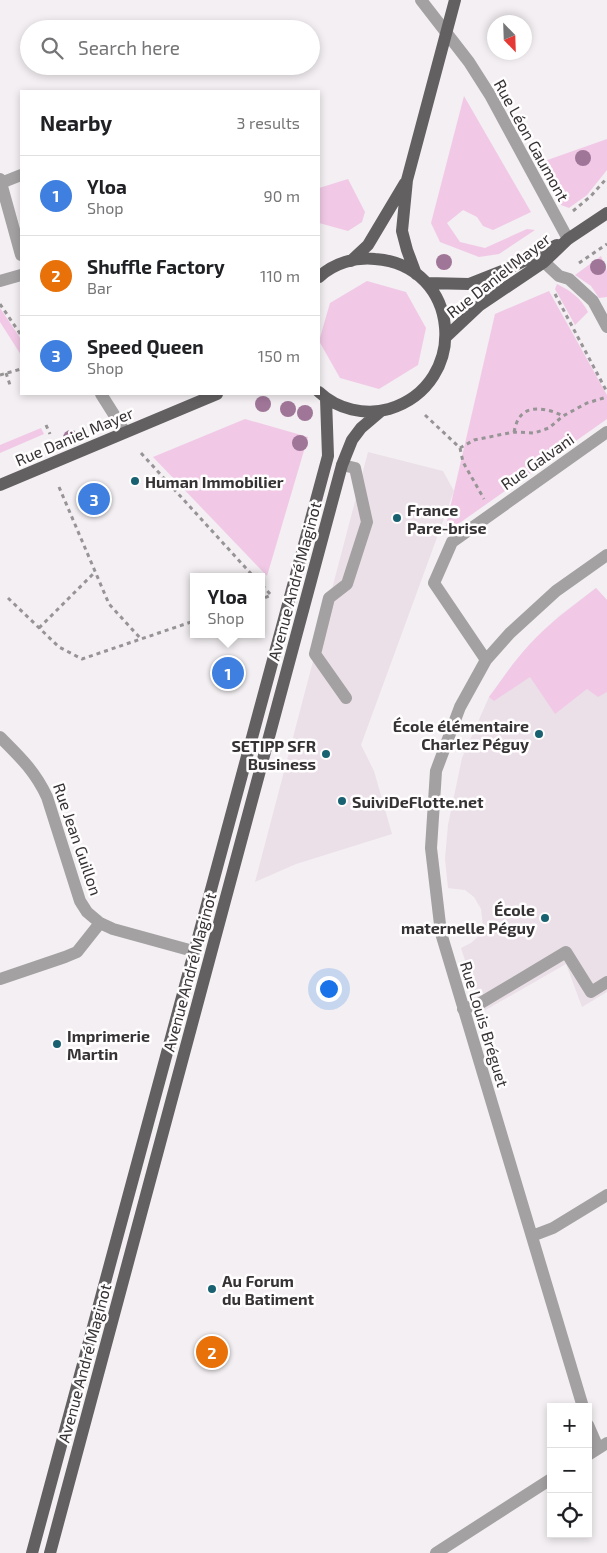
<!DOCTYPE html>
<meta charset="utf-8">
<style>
:root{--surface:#fff;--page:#f2f2f2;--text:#202124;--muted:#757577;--line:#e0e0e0;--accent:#0b8043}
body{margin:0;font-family:"Exo 2",sans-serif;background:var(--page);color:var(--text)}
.controls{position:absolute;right:15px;bottom:15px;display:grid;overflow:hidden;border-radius:0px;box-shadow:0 2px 8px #0003}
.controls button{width:45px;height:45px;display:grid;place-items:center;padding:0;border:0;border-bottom:1px solid var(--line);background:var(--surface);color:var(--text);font:25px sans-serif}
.compass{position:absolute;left:487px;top:15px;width:45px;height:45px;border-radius:50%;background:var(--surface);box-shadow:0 2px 8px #0003;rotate:157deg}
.you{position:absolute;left:328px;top:988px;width:18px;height:18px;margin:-12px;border:4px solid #fff;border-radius:50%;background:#1a73e8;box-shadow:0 0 0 8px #1a73e833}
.badge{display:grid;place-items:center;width:32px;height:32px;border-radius:50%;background:var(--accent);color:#fff;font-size:16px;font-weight:700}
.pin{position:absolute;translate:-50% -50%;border:2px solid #fff;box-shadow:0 1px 5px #0006}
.popup{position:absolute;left:190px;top:573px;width:75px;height:65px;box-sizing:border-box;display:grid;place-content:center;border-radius:0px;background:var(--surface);filter:drop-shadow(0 1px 4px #0005);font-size:16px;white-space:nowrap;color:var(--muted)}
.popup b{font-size:19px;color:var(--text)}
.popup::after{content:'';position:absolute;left:50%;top:100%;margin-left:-10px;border:10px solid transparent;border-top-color:var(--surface)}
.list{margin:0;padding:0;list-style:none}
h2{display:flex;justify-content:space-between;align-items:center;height:65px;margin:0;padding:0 20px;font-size:21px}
h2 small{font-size:16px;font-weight:400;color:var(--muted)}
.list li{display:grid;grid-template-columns:32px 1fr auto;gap:15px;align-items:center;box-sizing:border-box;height:80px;padding:0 20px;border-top:1px solid var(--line)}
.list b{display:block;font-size:19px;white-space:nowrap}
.list p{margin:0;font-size:16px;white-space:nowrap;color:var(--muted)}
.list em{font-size:16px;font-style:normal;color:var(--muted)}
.icon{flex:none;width:28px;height:28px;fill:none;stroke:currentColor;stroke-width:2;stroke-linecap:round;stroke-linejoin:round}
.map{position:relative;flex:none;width:607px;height:1553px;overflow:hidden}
.search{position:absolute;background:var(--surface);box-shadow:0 2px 8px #0003;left:20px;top:20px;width:300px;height:55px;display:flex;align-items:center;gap:12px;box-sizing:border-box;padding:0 18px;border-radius:28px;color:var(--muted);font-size:19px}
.panel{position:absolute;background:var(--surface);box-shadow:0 2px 8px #0003;left:20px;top:90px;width:300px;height:305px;border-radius:0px}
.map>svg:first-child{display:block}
</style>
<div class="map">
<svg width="607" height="1553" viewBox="0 0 607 1553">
<rect width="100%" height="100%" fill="#f3eff2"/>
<path fill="#ebe0e8" d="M 368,452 L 443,471 L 454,491 L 361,745 L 374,771 L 392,834 L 296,864 L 255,882 Z
M 596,588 L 607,600 L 607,992 L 582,1007 L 566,964 L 482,1012 L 461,948 L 471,943 L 481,934 L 483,926 L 481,909 L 474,897 L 465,890 L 448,888 L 445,859 L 448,825 L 462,758 L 489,697 L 512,665 L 529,645 L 559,616 Z"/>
<path fill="#f1c9e6" d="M 464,96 L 531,212 L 493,230 L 483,226 L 477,217 L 463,210 L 447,223 L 460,242 L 485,248 L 527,229 L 535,230 L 499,254 L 479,257 L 440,242 L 431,223 Z
M 607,139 L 607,170 L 587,195 L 569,208 L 561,205 L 539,163 Z
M 348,179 L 365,212 L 362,222 L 348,231 L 319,223 L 319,188 Z
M 601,256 L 607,271 L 607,297 L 599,298 L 591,286 L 575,275 Z
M 367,281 L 406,292 L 426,328 L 418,365 L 379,389 L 340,378 L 319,341 L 330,303 Z
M 557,284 C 571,291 581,298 588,312 L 575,325 L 555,289 Z
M 549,291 L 607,395 L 607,419 L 444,534 L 495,314 Z
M 0,308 L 21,339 L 21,355 L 0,322 Z
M 245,419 L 308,437 L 267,576 L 153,457 Z
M 41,428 L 44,434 L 0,453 L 0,445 Z
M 596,588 L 607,600 L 607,692 L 598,697 L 587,689 L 555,714 L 530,677 L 494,701 L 489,697 C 502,680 514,661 529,645 C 549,623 573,606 596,588 Z"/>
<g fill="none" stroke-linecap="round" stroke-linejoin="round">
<path stroke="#979496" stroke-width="3" stroke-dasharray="4 4" stroke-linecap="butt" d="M 573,211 L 591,196 L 607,178
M 579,263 L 607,244
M 555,294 L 607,392
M 0,304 L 21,335
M 6,373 L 11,388
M 0,375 L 21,369
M 425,415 L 460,448 L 474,440 L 514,432 L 534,433 L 549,428 L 563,416 L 587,403 L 607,397
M 46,425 L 50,434
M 514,432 C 515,428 516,423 518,420 C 526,403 550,409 563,416
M 460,448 L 463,462 L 484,499
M 141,453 L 254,577
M 59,487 L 109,604 L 141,639
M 262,585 L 271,595 L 262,599
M 8,598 L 59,647 L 82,659 L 194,621
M 39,628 L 95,572"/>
<path stroke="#a3a1a2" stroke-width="12" d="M 421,0 L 469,62 L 490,95 L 568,239
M 0,179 L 21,255
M 1,183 L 21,175
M 544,262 L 559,276 L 569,279 L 593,301 L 607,327
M 0,281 L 21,275
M 101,394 L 125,432
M 342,465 L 355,468 L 367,522 L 347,584 L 329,598 L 315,654 L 346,698
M 486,660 L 434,583 L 452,542 L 607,432
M 0,737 C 20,757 35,771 47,797 L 80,901 L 87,912 L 100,923 L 113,929 L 193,951
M 0,979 L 65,957 L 77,952 L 100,923
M 463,1009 L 479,1004 L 566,952 L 591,992 L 607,982
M 532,1236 L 553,1228 L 607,1195
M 583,1407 L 441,933 L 431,848 L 436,771 L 460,707 L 486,660 L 510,633 L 556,591 L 607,555
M 588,1425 L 598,1448
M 588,1455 L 607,1443
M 436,1553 L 551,1479"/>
<path stroke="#636062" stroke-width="12" d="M 351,261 L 368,245 L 405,183
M 416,274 L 407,250 L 402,231 L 407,180 L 455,0
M 319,277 C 334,263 355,257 375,259 C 461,265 471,384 389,409 C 365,416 337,409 319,392
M 427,283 L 469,284 L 507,269 L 557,245
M 447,336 L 480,305 L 544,262 L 568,239 L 607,213
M 0,485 L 217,394
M 32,1553 L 328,456 L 326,399
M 50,1553 L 342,465 L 352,440 L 361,428 L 381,411"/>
</g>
<g fill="#a07698">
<circle cx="583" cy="158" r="8"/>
<circle cx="444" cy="262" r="8"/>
<circle cx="598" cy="267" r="8"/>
<circle cx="263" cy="404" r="8"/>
<circle cx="288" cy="409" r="8"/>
<circle cx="305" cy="413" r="8"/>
<circle cx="71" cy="438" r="8"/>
<circle cx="300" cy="443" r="8"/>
</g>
<g fill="#186170" stroke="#fffdfe" stroke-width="2">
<circle cx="135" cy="481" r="5"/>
<circle cx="397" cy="518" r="5"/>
<circle cx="539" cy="734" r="5"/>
<circle cx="326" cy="754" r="5"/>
<circle cx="342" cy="801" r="5"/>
<circle cx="545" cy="918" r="5"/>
<circle cx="57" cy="1044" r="5"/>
<circle cx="212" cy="1289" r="5"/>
</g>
<g text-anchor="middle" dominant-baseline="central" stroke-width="5" stroke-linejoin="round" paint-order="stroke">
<g font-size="16" fill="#353334" stroke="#fffdfe">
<text transform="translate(532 140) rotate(61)">Rue Léon Gaumont</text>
<text transform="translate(498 275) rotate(-38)">Rue Daniel Mayer</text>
<text transform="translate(74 436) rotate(-23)">Rue Daniel Mayer</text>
<text transform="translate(537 461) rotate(-35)">Rue Galvani</text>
<text transform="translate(294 581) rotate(-75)">Avenue André Maginot</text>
<text transform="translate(78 839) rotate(71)">Rue Jean Guillon</text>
<text transform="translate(189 972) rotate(-75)">Avenue André Maginot</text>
<text transform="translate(485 1024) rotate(73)">Rue Louis Bréguet</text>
<text transform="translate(84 1363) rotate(-75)">Avenue André Maginot</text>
</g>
<g font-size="16" font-weight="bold" fill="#353334" stroke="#fffdfe" text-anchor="start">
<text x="145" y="481">Human Immobilier</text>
<text x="407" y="509">France<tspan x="407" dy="18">Pare-brise</tspan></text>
<text x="529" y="725" text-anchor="end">École élémentaire<tspan x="529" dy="18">Charlez Péguy</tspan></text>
<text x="316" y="745" text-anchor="end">SETIPP SFR<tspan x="316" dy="18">Business</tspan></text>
<text x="352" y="801">SuiviDeFlotte.net</text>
<text x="535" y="909" text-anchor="end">École<tspan x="535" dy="18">maternelle Péguy</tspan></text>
<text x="67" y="1035">Imprimerie<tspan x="67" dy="18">Martin</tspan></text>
<text x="222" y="1280">Au Forum<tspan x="222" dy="18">du Batiment</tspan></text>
</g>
</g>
</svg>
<div class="controls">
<button>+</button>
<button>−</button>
<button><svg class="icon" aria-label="locate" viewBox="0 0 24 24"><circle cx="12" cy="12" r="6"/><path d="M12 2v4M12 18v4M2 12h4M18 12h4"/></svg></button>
</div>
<svg class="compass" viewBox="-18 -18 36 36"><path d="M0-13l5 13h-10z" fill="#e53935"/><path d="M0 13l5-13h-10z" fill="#757577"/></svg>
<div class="you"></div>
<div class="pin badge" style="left:228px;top:673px;background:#3f7fe0">1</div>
<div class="popup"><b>Yloa</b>Shop</div>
<div class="pin badge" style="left:212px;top:1352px;background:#e8710a">2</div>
<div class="pin badge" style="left:94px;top:499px;background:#3f7fe0">3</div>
<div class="search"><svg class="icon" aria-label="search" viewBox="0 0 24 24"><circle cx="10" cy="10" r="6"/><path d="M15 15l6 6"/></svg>Search here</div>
<section class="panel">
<h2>Nearby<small>3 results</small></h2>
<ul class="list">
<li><span class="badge" style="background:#3f7fe0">1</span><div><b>Yloa</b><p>Shop</p></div><em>90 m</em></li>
<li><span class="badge" style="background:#e8710a">2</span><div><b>Shuffle Factory</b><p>Bar</p></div><em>110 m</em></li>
<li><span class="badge" style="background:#3f7fe0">3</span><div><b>Speed Queen</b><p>Shop</p></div><em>150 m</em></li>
</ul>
</section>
</div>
